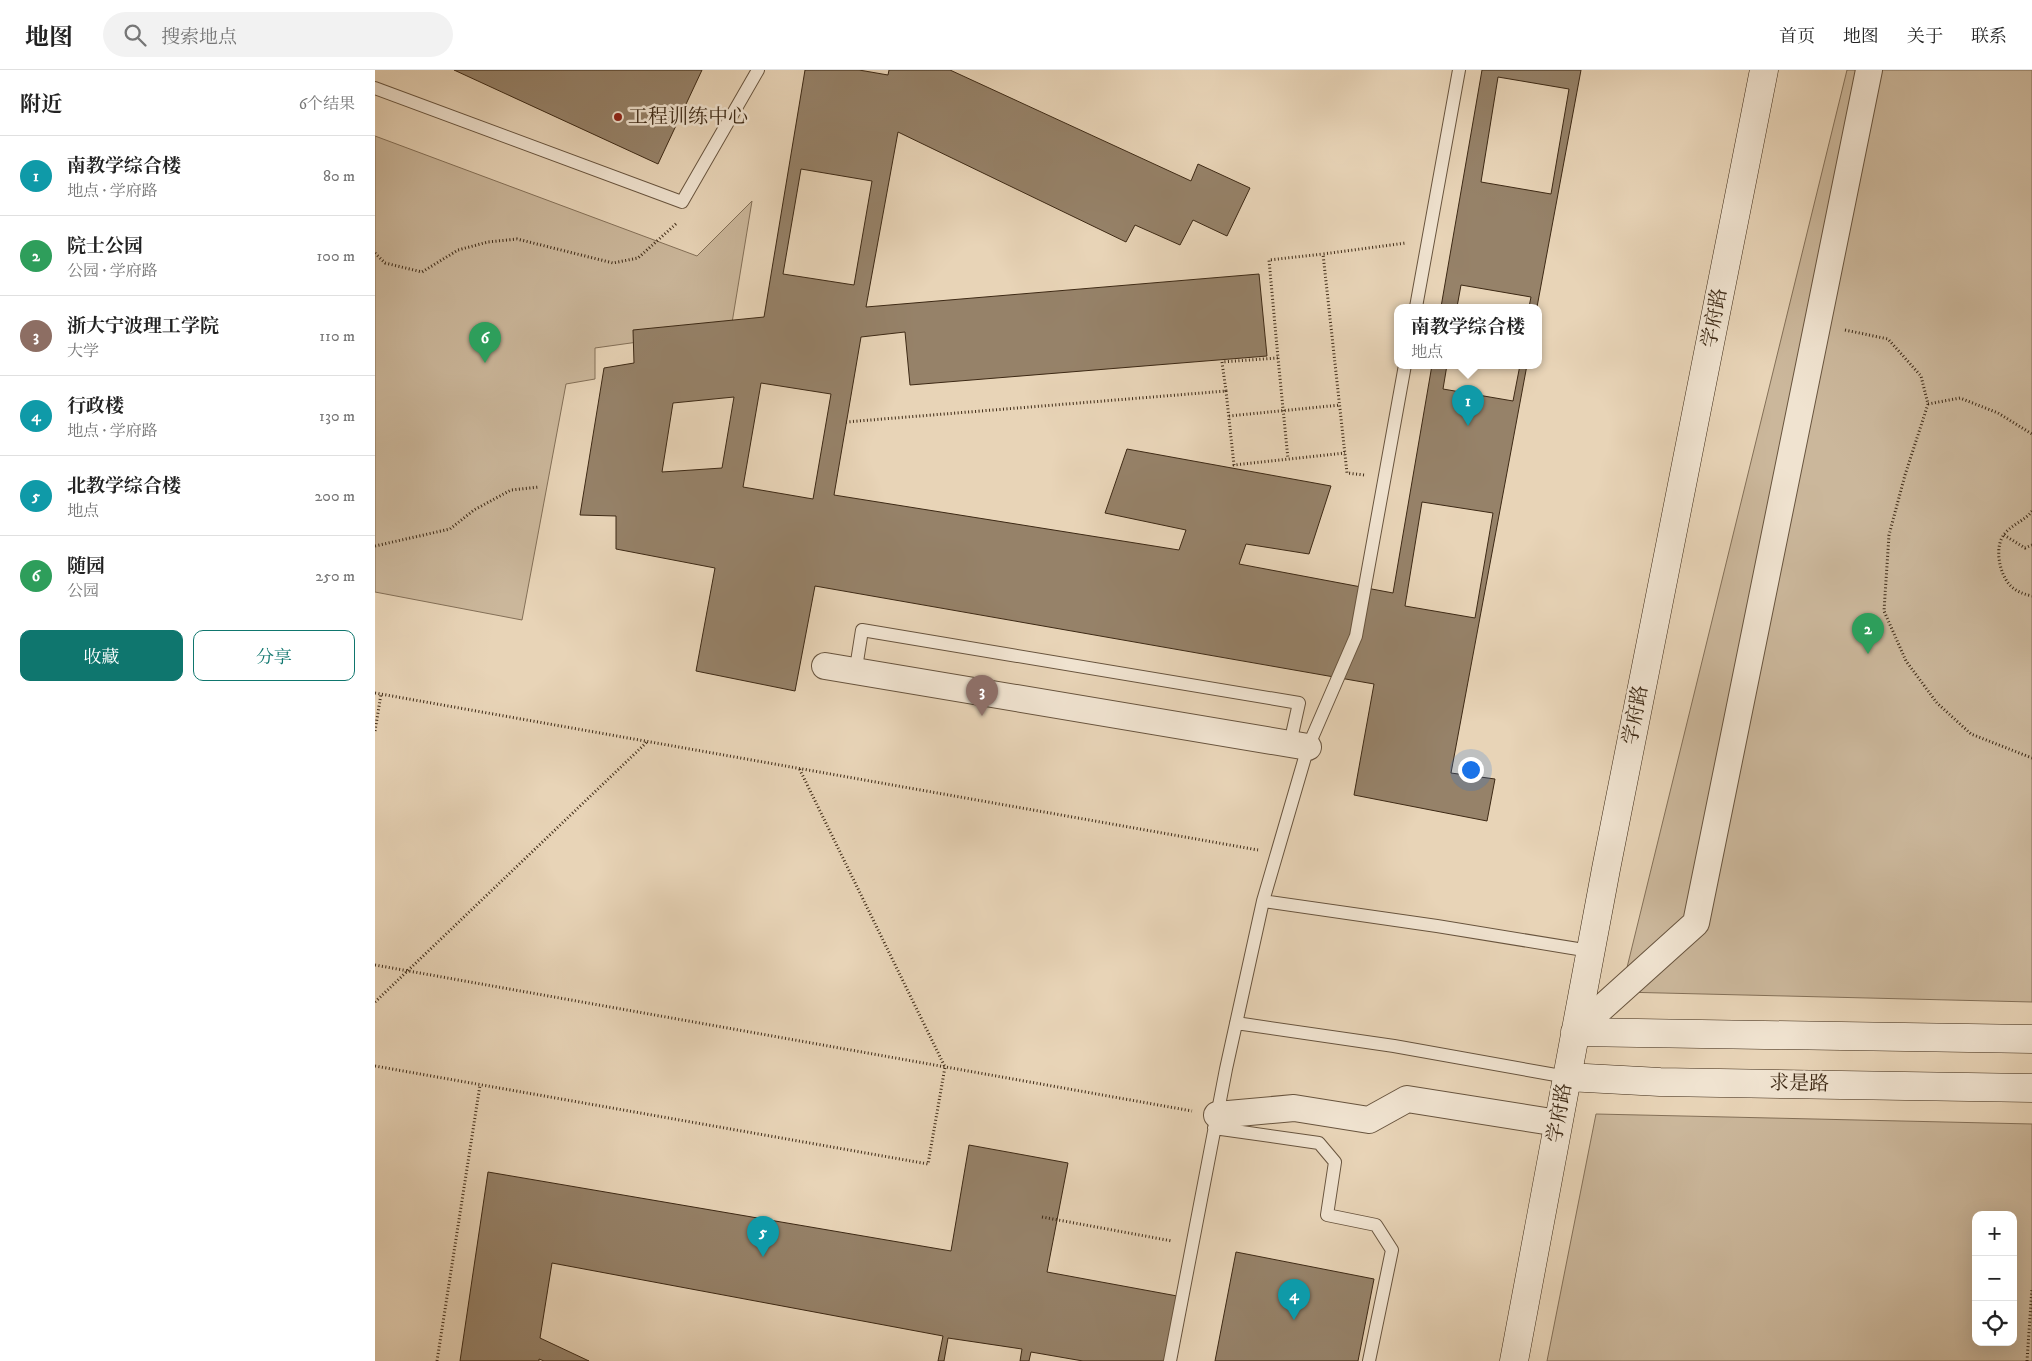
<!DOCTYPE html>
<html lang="zh">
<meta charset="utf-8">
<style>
:root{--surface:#fff;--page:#f2f2f2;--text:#222;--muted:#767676;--line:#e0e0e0;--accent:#0f766e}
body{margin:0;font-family:"IM FELL DW Pica","Noto Serif SC",serif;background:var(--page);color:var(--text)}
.controls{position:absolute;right:15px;bottom:15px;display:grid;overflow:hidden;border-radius:10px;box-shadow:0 5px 20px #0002}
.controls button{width:45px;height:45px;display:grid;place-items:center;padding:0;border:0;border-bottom:1px solid var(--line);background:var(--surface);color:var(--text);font:25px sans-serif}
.you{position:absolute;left:1095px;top:699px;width:18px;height:18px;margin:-12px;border:4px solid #fff;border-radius:50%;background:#1a73e8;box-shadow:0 0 0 8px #1a73e833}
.badge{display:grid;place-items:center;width:32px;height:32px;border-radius:50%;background:var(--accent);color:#fff;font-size:16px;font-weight:700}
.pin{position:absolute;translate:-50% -41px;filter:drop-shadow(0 1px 2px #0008)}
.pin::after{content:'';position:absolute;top:26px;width:18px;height:15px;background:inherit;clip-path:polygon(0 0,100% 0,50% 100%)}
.popup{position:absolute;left:1019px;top:234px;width:148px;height:65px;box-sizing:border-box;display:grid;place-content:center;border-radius:10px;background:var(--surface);filter:drop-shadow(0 1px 4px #0005);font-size:16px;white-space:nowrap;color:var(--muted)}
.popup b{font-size:19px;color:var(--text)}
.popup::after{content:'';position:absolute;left:50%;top:100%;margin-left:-10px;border:10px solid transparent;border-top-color:var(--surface)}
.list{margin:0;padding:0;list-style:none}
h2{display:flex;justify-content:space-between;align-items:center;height:65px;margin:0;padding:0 20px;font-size:21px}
h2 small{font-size:16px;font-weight:400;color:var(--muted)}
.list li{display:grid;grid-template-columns:32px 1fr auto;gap:15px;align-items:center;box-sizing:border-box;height:80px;padding:0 20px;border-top:1px solid var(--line)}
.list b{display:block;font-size:19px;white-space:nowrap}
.list p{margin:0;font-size:16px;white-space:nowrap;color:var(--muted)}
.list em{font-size:16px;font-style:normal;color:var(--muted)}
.actions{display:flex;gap:10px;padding:15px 20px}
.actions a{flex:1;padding:11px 0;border:1px solid var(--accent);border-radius:10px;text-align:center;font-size:18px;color:var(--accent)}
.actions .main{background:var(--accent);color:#fff}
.icon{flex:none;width:28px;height:28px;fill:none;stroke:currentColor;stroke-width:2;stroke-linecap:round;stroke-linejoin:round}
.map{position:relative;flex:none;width:1657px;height:1291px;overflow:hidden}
header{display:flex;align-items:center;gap:30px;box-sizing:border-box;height:70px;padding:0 25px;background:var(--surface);border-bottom:1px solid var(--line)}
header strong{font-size:24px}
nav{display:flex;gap:28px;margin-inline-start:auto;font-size:18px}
.search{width:350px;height:45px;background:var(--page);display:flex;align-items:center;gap:12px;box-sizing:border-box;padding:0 18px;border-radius:28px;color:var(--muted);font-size:19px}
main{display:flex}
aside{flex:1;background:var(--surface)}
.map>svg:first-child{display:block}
</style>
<header>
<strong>地图</strong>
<div class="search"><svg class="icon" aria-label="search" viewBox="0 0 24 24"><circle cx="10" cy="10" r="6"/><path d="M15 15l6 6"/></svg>搜索地点</div>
<nav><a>首页</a><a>地图</a><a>关于</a><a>联系</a></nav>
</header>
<main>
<aside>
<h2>附近<small>6个结果</small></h2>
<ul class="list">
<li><span class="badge" style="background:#0f9aa8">1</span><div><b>南教学综合楼</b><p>地点 · 学府路</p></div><em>80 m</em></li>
<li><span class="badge" style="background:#2e9e5b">2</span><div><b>院士公园</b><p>公园 · 学府路</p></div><em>100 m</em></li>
<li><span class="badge" style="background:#8d6e63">3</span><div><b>浙大宁波理工学院</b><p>大学</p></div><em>110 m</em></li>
<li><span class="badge" style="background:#0f9aa8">4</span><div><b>行政楼</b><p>地点 · 学府路</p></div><em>130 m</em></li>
<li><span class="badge" style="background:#0f9aa8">5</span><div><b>北教学综合楼</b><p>地点</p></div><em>200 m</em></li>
<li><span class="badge" style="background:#2e9e5b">6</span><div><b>随园</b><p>公园</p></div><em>250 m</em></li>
</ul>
<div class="actions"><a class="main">收藏</a><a>分享</a></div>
</aside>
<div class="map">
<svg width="1657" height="1291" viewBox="0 0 1657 1291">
<rect width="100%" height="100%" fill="#e8d4b7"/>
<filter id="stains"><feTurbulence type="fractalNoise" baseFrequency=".004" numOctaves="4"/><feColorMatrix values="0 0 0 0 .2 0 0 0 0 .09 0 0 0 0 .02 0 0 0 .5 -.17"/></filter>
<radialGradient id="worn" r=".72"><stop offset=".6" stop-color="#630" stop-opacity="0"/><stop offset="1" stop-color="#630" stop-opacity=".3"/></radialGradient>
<path fill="#cbb79b" stroke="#847058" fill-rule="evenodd" d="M 1472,0 L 1657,0 L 1657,932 L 1246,922 Z
M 0,66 L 322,186 L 377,131 L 356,259 L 220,278 L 220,309 L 191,314 L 147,550 L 0,522 Z
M 1221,1044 L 1657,1054 L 1657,1291 L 1172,1291 ZM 1601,1145 L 1638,1145 L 1638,1272 L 1601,1272 Z"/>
<path fill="#968269" stroke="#3d2915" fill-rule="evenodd" d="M 79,0 L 327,0 L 283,94 Z
M 430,0 L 484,0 L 513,5 L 514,0 L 575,0 L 816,111 L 823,94 L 875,118 L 852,166 L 818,150 L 805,175 L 760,155 L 751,172 L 523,62 L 491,237 L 884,204 L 892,286 L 535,315 L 530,262 L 486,267 L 459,425 L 804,480 L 811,460 L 730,443 L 752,379 L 956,416 L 934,484 L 871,474 L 864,494 L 1018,523 L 1057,295 L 1072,295 L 1068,319 L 1138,331 L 1145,295 L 1152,295 L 1076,703 L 1120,709 L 1112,751 L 979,725 L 999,614 L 440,516 L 420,621 L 321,601 L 340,498 L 241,479 L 241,446 L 205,445 L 229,298 L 259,293 L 258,260 L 389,247 ZM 426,99 L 497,111 L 479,215 L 408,204 ZM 386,313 L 456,324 L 438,429 L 368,417 ZM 359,327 L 347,398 L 287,402 L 298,333 ZM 1047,432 L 1118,443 L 1100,548 L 1030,536 Z
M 1107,0 L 1206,0 L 1162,237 L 1154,237 L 1156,227 L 1086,215 L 1082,237 L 1066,237 ZM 1123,7 L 1194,19 L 1176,124 L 1106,112 Z
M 594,1075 L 693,1093 L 672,1202 L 813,1228 L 801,1291 L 708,1291 L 656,1282 L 654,1291 L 645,1291 L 647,1279 L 573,1268 L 569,1291 L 563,1291 L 568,1266 L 177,1193 L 165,1268 L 214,1291 L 169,1291 L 164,1289 L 164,1291 L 85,1291 L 113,1102 L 576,1181 Z
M 861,1182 L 999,1209 L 983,1291 L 840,1291 Z"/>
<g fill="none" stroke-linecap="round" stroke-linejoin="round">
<g stroke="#68543e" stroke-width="14">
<path id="lane" d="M 0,18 L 307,132 L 383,0
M 1041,237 L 1084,0
M 487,560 L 924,633 L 916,669 L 481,598 Z
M 888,831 L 1062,856 L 1215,881
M 861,953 L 1019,976 L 1192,1007
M 839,1058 L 944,1073 L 960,1092 L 952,1145 L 1001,1155 L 1017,1180 L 994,1291
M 795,1291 L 851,999 L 888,831 L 933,677 L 981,566 L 1030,295"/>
</g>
<g stroke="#68543e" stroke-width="28">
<path id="street" d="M 450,596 L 933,677
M 1200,962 L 1321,853 L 1494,0
M 842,1045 L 919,1038 L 994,1050 L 1032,1029 L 1183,1053"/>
</g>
<g stroke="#3d2915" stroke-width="29">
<path id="secondary" d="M 1200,962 L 1657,969
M 1192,1007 L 1285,1012 L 1657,1018
M 1139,1291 L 1231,799 L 1389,0"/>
</g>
<path stroke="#3d2915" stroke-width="3" stroke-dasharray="1 2.5" stroke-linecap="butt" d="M 0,183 L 10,193 L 47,202 L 83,180 L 113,172 L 142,169 L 238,193 L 263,188 L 302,153
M 1470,260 L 1513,269 L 1546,306 L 1553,334 L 1530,405 L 1514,465 L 1509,541 L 1531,591 L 1562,633 L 1596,664 L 1657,688
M 903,288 L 913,389
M 851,321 L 859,395 L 970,383
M 1553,334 L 1585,328 L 1623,343 L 1657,364
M 854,346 L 965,335
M 471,352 L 851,321 L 847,292 L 903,288 L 894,190 L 948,184
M 989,405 L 972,403 L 948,184 L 1031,173
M 1657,441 C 1650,451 1635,455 1628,466 C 1620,478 1624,502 1634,514 C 1640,521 1648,524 1657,526
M 1629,465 L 1650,478 L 1657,475
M 0,476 L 75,459 L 99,440 L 136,420 L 164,417
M 0,623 L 883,780
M 0,661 L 6,624
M 0,895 L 817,1041
M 0,932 L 272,672
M 0,996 L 553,1094 L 570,997 L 424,698
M 667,1147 L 797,1171
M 62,1291 L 105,1015
M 1652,1291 L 1657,1218"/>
<use href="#lane" stroke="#f0e3d0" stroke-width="12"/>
<use href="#street" stroke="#f0e3d0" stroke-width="26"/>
<use href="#secondary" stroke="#f0e3d0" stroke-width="28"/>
</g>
<circle fill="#8f2418" stroke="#f0e3d0" stroke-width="2" cx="243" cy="47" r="5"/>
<g text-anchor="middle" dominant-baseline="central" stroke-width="5" stroke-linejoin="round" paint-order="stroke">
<g font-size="20" fill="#3d2915" stroke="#f0e3d0" text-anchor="start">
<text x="253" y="47">工程训练中心</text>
</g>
<g font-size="20" fill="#3d2915" stroke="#f0e3d0">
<text transform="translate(1340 248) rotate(-79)">学府路</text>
<text transform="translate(1261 645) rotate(-79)">学府路</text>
<text transform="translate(1424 1014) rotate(1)">求是路</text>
<text transform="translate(1185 1043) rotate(-80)">学府路</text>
</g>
</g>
<rect width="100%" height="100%" filter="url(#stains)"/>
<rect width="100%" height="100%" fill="url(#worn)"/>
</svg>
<div class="controls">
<button>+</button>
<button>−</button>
<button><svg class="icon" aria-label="locate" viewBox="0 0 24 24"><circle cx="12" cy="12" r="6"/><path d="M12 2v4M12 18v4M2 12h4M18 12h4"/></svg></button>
</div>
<div class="you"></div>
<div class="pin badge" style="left:1093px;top:356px;background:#0f9aa8">1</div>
<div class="popup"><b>南教学综合楼</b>地点</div>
<div class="pin badge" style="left:1493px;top:584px;background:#2e9e5b">2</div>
<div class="pin badge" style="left:607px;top:646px;background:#8d6e63">3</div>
<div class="pin badge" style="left:919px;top:1250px;background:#0f9aa8">4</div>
<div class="pin badge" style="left:388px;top:1187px;background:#0f9aa8">5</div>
<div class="pin badge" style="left:110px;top:293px;background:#2e9e5b">6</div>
</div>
</main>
